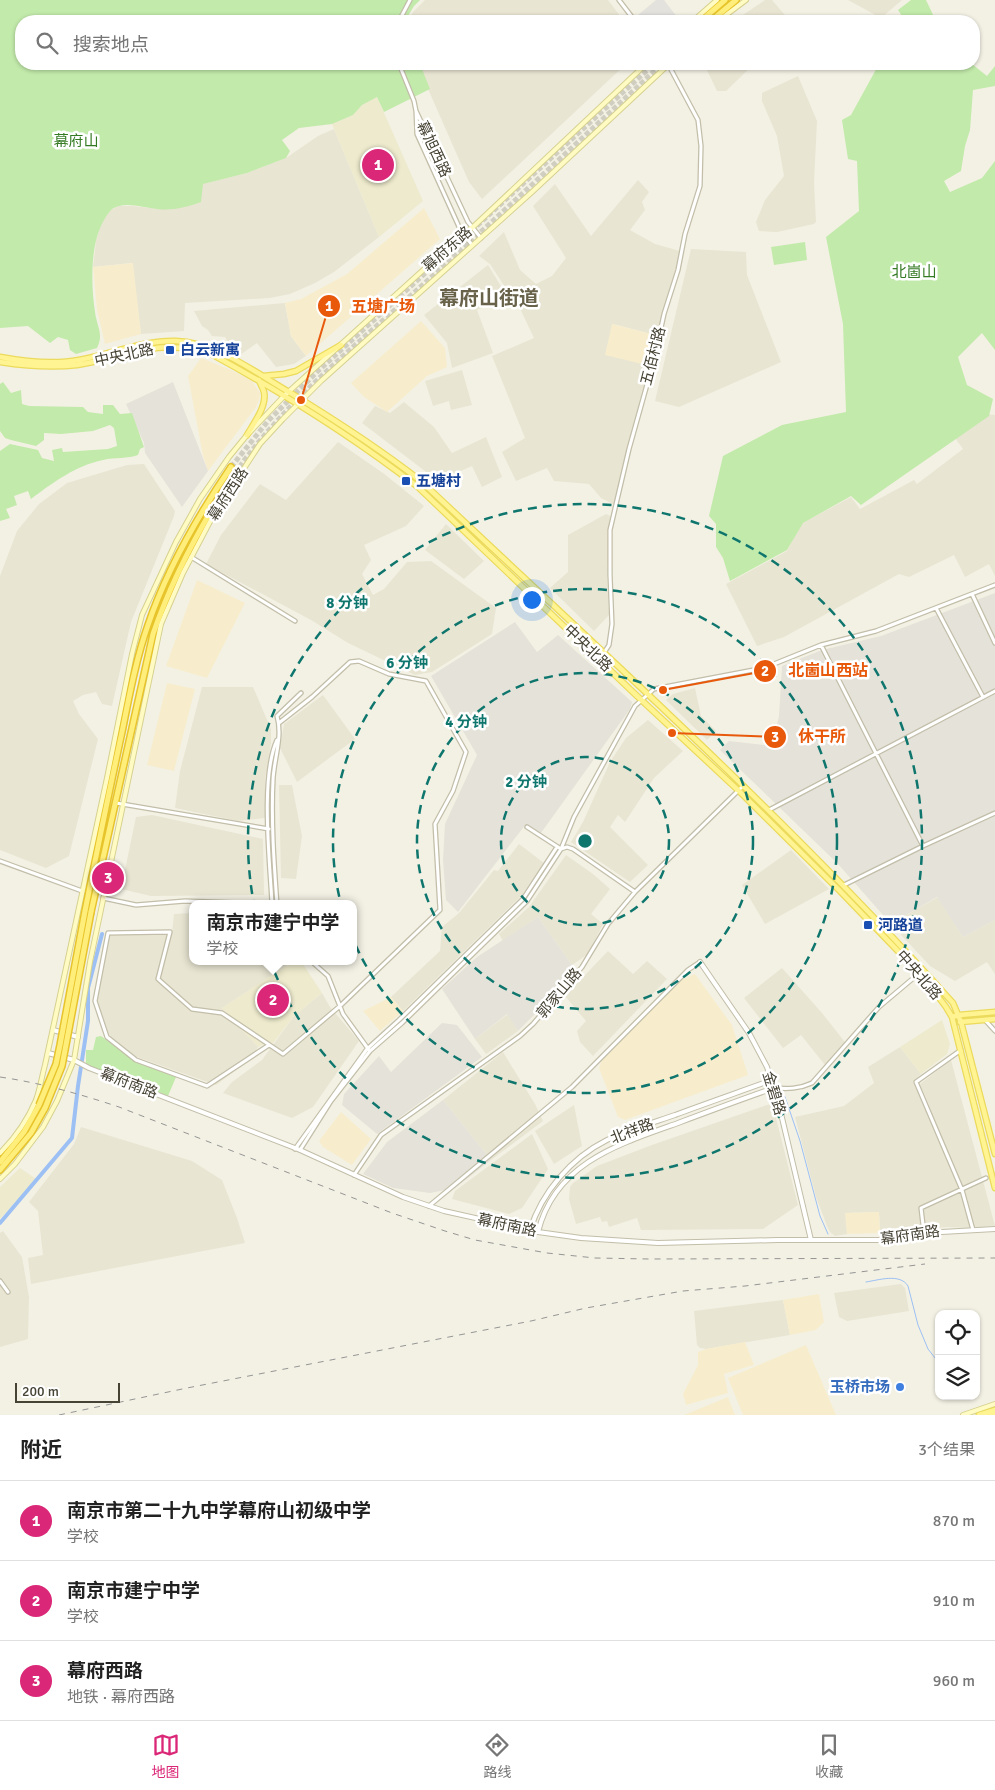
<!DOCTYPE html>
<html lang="zh">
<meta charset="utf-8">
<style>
:root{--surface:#fff;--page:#f6f6f6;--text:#222;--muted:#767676;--line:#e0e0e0;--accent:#db2777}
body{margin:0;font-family:Signika,"Noto Sans SC",sans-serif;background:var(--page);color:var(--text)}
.controls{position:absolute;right:15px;bottom:15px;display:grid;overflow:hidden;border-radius:10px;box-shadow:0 1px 4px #0004}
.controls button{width:45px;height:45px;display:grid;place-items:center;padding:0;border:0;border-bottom:1px solid var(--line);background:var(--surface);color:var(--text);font:25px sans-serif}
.scale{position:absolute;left:15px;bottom:12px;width:105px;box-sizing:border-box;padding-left:5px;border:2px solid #464234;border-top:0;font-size:14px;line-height:18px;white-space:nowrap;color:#464234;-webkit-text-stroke:4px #fff;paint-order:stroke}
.you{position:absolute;left:531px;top:599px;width:18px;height:18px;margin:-12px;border:4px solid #fff;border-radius:50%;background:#1a73e8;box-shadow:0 0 0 8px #1a73e833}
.badge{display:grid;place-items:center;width:32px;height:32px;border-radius:50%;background:var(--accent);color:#fff;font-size:16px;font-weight:700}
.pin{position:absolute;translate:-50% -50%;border:2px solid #fff;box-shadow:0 1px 5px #0006}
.popup{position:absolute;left:189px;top:900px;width:168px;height:65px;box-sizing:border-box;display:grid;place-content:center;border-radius:10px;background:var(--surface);filter:drop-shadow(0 1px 4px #0005);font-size:16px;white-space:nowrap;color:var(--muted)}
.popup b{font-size:19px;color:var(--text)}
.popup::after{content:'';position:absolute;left:50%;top:100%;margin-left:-10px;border:10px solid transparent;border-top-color:var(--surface)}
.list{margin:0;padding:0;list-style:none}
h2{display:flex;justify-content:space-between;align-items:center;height:65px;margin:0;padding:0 20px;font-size:21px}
h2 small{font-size:16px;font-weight:400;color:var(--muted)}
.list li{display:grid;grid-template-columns:32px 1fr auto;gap:15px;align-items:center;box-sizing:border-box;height:80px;padding:0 20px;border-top:1px solid var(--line)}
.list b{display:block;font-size:19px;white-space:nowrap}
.list p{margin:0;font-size:16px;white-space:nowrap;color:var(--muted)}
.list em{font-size:16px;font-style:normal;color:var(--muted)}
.icon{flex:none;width:28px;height:28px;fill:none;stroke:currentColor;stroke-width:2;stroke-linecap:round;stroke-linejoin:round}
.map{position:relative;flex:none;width:995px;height:1415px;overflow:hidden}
.search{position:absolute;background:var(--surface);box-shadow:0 1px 4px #0004;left:15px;right:15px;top:15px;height:55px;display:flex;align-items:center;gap:12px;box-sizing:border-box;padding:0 18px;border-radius:20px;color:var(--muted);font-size:19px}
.sheet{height:305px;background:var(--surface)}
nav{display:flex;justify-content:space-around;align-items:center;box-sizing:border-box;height:70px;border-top:1px solid var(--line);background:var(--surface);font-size:14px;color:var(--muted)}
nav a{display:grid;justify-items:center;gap:2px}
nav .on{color:var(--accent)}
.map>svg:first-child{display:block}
</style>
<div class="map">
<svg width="995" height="1415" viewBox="0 0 995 1415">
<rect width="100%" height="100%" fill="#f3f1e4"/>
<path fill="#e8e5d2" d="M 425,0 L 608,0 L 624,21 L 408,21 L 413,12 Z
M 765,0 L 772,0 L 790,21 L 734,21 Z
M 848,0 L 902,0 L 881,18 Z
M 417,64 L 626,64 L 482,199 L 469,182 Z
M 704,64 L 754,64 L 726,91 L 717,91 Z
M 798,76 L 817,121 L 814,182 L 816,222 L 814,224 L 777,232 L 759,231 L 756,222 L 765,200 L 784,176 L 777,136 L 762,101 L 762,93 Z
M 334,129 L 379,237 L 334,272 L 315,283 L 290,294 L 270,298 L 185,303 L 184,331 L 141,334 L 132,263 L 93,267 L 96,241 L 100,227 L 109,211 L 118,206 L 133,206 L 159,209 L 202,184 L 247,173 L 286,158 L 318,136 Z
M 638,180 L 649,192 L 642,202 L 645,210 L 630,230 L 655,244 L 680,251 L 659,336 L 613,324 L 651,366 L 615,505 L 601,498 L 589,484 L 554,481 L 547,468 L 516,481 L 502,452 L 525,438 L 492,356 L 534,338 L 516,300 L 509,293 L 490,264 L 479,256 L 504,232 L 520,270 L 536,284 L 552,276 L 566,258 L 533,206 L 555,184 L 591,236 Z
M 691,249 L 746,252 L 747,275 L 781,362 L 679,407 L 655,401 Z
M 488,265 L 507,296 L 477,310 L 493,353 L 452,368 L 447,343 L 424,315 Z
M 285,303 L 291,336 L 306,356 L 294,364 L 276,367 L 257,343 L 240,355 L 235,352 L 225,337 L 212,336 L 208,330 L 202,326 L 194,311 Z
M 462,370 L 472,405 L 451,410 L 449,401 L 433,406 L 425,381 Z
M 404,402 L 434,427 L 452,453 L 486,437 L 502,477 L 482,487 L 472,466 L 438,481 L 362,423 L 375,406 L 390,413 Z
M 975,413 L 995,415 L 995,576 L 989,564 L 965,577 L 954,555 L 909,577 L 899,574 L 784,637 L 757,646 L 726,584 L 787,551 L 801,524 L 851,497 L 860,509 L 914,480 L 917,484 L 963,449 L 950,431 Z
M 338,442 L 383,473 L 424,506 L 406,526 L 364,545 L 371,560 L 362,574 L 373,595 L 384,589 L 407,562 L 431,561 L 496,608 L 492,634 L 432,672 L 415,675 L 348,643 L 311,620 L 206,564 L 221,535 L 260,484 L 286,500 Z
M 144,464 L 175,511 L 174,516 L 131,622 L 112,706 L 102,704 L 96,692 L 83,695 L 73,701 L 79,714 L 98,739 L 69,856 L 46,868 L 0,850 L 0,576 L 17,531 L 39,504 L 67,483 L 127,465 Z
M 606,514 L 610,516 L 607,579 L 609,615 L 594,631 L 550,588 L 568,572 L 568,535 Z
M 446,524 L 484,561 L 464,579 L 425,550 Z
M 202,687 L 253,687 L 271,729 L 271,743 L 265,780 L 265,818 L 238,821 L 175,808 L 180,771 Z
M 695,688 L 701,716 L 716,731 L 707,740 L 666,700 L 673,694 Z
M 323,695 L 355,739 L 297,782 L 280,748 L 284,724 Z
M 648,720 L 683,751 L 654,778 L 625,822 L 618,815 L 610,827 L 648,865 L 630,882 L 571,842 L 583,822 L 610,762 L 626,738 Z
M 279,785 L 292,785 L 302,836 L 296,879 L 281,878 Z
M 152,815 L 263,839 L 264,895 L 151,896 L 121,889 L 136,817 Z
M 519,844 L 544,863 L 522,895 L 403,1011 L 391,997 L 440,951 L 442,927 L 459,913 L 494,870 L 498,871 Z
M 791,850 L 829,889 L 765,924 L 742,885 Z
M 566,855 L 593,874 L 610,889 L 591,914 L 603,924 L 588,954 L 572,965 L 538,917 L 503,941 L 499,934 L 529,907 Z
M 938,897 L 963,937 L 995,920 L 995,974 L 987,962 L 955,981 L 930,966 L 891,924 Z
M 193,913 L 193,961 L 294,961 L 222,1008 L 258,1047 L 252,1058 L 216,1085 L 137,1057 L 105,1035 L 93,1002 L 106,934 L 172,934 L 174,914 Z
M 608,951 L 633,974 L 647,961 L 667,979 L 593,1056 L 580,1042 L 577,1031 L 586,1021 L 565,996 Z
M 782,968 L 822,1013 L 848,1046 L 825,1065 L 801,1035 L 783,1048 L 744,998 Z
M 322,993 L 330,1007 L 359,1041 L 313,1107 L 292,1118 L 223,1093 L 232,1082 L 262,1060 L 294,1016 Z
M 508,1014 L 518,1031 L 486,1054 L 475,1039 Z
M 900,1047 L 921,1074 L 913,1082 L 928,1113 L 931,1110 L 920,1084 L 951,1060 L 995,1226 L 971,1228 L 947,1227 L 880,1233 L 879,1212 L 846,1213 L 847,1234 L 835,1236 L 830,1232 L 827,1226 L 816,1197 L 795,1117 L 844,1106 L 874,1083 L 868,1067 Z
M 503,1052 L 535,1104 L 543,1121 L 491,1160 L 443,1100 Z
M 770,1104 L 775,1114 L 798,1205 L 763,1229 L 641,1230 L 637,1218 L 609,1227 L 607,1221 L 602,1222 L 600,1217 L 576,1224 L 569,1199 L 570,1187 L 573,1183 L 597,1166 L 652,1145 Z
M 574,1105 L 582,1146 L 554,1164 L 535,1131 Z
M 81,1127 L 192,1161 L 222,1180 L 237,1218 L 245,1243 L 31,1284 L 28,1258 L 43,1255 L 38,1211 L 29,1202 L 74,1144 Z
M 532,1134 L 548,1169 L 522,1208 L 509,1214 L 452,1199 L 455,1191 Z
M 3,1231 L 22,1257 L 29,1297 L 28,1339 L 0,1347 L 0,1233 Z
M 901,1284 L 905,1288 L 909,1311 L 847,1321 L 839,1317 L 834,1293 Z
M 783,1300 L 790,1335 L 706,1349 L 700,1348 L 697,1345 L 694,1311 Z"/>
<path fill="#f7edcd" d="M 424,208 L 440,239 L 306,356 L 291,336 L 285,303 L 301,299 L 347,274 Z
M 133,263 L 141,334 L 105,344 L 97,310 L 93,267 Z
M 421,321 L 445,348 L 447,367 L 427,376 L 387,412 L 364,397 L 351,383 Z
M 612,324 L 659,336 L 651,366 L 605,355 Z
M 201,358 L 231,370 L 252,381 L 260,393 L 259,400 L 256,407 L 208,471 L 203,456 L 188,376 Z
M 197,580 L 245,603 L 207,678 L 166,666 Z
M 167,683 L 195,689 L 174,771 L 147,765 Z
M 695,974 L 732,1025 L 748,1075 L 625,1120 L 618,1117 L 599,1068 L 602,1059 L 679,981 Z
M 391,997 L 403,1011 L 380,1031 L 363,1011 Z
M 341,1112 L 371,1139 L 352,1165 L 323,1147 L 319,1141 Z
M 879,1212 L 880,1233 L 847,1234 L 845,1213 Z
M 819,1294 L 824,1322 L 816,1330 L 790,1335 L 783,1300 Z
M 745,1342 L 754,1365 L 724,1374 L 728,1393 L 686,1405 L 683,1394 L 698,1365 L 698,1352 L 706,1349 Z
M 806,1345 L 836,1415 L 743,1415 L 728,1378 Z
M 728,1397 L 735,1415 L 684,1415 Z"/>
<path fill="#e5e2d9" d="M 173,382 L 208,471 L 182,507 L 145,453 L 144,443 L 126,404 Z
M 995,593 L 995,920 L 963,937 L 937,897 L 891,924 L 838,864 L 720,750 L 729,741 L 772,746 L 779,716 L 782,666 L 822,650 L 881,636 Z
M 515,622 L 537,652 L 558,635 L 632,702 L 630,709 L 541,833 L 526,824 L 458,912 L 446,900 L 443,860 L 445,824 L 477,755 L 431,676 Z
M 538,917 L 572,965 L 565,979 L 537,1012 L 518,1031 L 507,1014 L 475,1039 L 442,989 L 477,957 Z
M 442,1023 L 457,1025 L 482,1057 L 377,1134 L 342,1105 L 344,1094 L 379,1056 L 391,1072 Z
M 443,1100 L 491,1160 L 455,1188 L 430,1193 L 393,1188 L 363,1174 L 387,1142 Z"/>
<path fill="#edeacd" d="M 377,97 L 423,201 L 379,237 L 332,124 L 353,115 L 362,105 Z
M 294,961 L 301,961 L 322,993 L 294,1016 L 273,1043 L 269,1042 L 258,1047 L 222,1008 Z
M 942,1020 L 950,1044 L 947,1054 L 921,1074 L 900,1047 Z
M 20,1168 L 36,1179 L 0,1219 L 0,1187 Z"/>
<path fill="#c2eaaa" d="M 0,0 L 420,0 L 414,6 L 405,21 L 21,21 L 21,64 L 420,64 L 430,89 L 384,112 L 377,97 L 362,105 L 353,115 L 332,124 L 299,128 L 282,140 L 290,151 L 286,158 L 247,173 L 203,184 L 201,202 C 187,207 172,211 157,209 C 145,208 131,203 119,206 C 110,208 107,215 103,222 C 90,245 91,286 95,312 C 97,327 104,334 97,348 L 76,354 L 70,350 L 68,340 L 58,337 L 50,343 L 28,326 L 0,328 Z
M 911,0 L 926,0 L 936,21 L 903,21 L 904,19 L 898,10 Z
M 879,64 L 972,64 L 987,76 L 995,66 L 995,86 L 973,90 L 970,130 L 965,146 L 961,171 L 944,181 L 950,192 L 982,178 L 995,161 L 995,350 L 982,333 L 958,357 L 967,385 L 993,399 L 989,416 L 861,505 L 851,496 L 803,523 L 787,550 L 730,581 L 723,558 L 716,547 L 716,524 L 709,516 L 723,456 L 782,425 L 846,412 L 843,324 L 826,237 L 859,211 L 857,161 L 848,159 L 842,120 L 851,115 Z
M 805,242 L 807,260 L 774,265 L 771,247 Z
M 3,382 L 11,393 L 21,390 L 22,404 L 29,406 L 83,407 L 88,412 L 103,414 L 103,405 L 113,405 L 120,414 L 132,413 L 144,447 L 140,449 L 138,455 C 128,459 115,457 103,460 C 75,466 54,482 31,499 L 28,491 L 14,496 L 17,505 L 6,509 L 10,518 L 0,521 L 0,451 L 10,444 L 38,450 L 42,458 L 54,461 L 52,450 L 62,448 L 63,452 L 108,449 L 117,446 L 114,428 L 110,425 L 93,431 L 61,434 L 44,433 L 44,440 L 36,446 L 11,440 L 5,438 L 0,431 L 0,384 Z
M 101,1036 L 138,1063 L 176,1077 L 168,1096 L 86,1065 L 86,1050 L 93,1050 L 96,1037 Z"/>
<path fill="#e3e2dd" d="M 656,0 L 664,0 L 677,17 L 672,21 L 643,21 L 638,15 Z"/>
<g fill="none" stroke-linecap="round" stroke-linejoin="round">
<path stroke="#9cc0f4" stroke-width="1" d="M 785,1097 L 800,1141 L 820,1216 L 828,1234
M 866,1282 C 879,1280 900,1273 908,1286 L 918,1325 L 928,1349 L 939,1363
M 962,1396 L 964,1399"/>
<path stroke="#9cc0f4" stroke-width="4" d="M 0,1223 L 72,1138 L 78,1086 L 88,1021 L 88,988 L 102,934"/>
<path stroke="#d0cec1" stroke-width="5" stroke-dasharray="5 2.5" stroke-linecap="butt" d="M 231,467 L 268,421 L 317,372 L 654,64
M 235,473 C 285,402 354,347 418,289 C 500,215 581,139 662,64"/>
<g stroke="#c2bea9" stroke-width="5.5">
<path id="minor" d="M 619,0 L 635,21
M 399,21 L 410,0
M 399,64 L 414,101 L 416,111
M 472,245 L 460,229 L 417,134 L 416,111 L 468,222 L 481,238
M 191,557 L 295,621
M 972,594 L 995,643
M 936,608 L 983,697
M 821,645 L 923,846
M 600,659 L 609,645 L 612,624 L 610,575 L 610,530 L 629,449 L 655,356 L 664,314 L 678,270 L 685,234 L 700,186 L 701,146 L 698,120 L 668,64
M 116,803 L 269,829
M 769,810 L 995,691
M 527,827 L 561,849 L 567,847 L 573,849 L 635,892
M 0,861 L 82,891
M 844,885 L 923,846 L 995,813
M 103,898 L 136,905 L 185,901 L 268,904
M 272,904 C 270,862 260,777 277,740
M 277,904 C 274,863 271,821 273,780 C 274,758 283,737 277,716 L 301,693
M 311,961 L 328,976 L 343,1014 L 369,1050
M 985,1020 L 995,1031
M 269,1045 L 207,1086 L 136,1060 L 107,1037 L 95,1001 L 108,933 L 170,932 L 158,979 L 192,1009 L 222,1013 L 283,1054 L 340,1006 L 440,910 L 435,824 L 453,791 L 466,752 L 426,681 L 389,674 L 359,661 L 350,662 L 312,697 L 279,723
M 961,1050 L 916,1082 L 962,1190 L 973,1230
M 774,1088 C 788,1089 799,1089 812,1083 L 879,1007 L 923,970
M 295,1149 L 367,1049 L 399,1020 L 523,899 L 557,847
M 300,1150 L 331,1101 L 370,1051 L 402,1023 L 527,901 L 561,849 L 574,817 L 635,706 L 654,689 L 764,668 L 821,645 L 876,631 L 995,585
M 354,1175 L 381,1135 L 520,1036 L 533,1024 L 582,967 L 608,924 L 635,892 L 743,786
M 429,1206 L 572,1087 L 688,970 L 700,962
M 924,1233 L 921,1208 L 986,1178
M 0,1281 L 8,1292"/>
</g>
<g stroke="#c2bea9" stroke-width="6">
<path id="tertiary" d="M 700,962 L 749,1033 L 767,1067 L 778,1101 L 811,1240
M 53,1030 L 78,1037
M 48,1053 L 74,1060 L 89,1068 L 300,1150 L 403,1197 L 444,1211 L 538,1232 L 581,1238 L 658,1243 L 777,1240 L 898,1240 L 924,1233 L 995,1229
M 530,1230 C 542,1192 571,1158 607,1140 C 629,1130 652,1123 675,1115 C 707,1103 739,1092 772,1080
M 538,1232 C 555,1163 619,1144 678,1123 C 710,1111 742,1099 774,1088"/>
</g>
<g stroke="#d6d191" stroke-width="6">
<path id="secondary" d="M 693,21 L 717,0
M 718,21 L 746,0
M 0,1153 C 14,1139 28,1119 36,1100 C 40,1089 42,1076 45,1065 L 107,778 L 132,654 L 142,615 L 176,542 L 200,499 L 229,457 L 247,435 L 285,395 L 463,234 L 473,227 L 646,64
M 0,1179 L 15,1164 L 43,1127 L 57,1101 L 74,1060 L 90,962 L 161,624 L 183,573 L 214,514 L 260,444 L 283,419 L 321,381 L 532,192 L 669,64
M 963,1415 L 995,1404"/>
</g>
<g stroke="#ebda5b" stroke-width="7">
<path id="primary" d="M 0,357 C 27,362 53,365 79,360 C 112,354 143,340 176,341 C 216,342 256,373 289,392 C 335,420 380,449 422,482 C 602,652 787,818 953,1003 L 961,1022 L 995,1154
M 0,362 C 26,366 51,368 77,365 C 130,357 157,336 213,355 C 285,394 353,437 418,487 L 636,695 L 739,791 L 839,890 L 925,979 L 946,1007 L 952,1017 L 995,1188
M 263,376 L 284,374 L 296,371 L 341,345
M 247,435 C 254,423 267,406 264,392 C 263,388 260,384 259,380
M 952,1017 L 959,1015 L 995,1012
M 960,1022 L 995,1019
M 979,1415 L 995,1410
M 990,1415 L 995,1413"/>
</g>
<g stroke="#e7c42b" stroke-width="8">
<path id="trunk" d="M 702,20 L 725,0
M 711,21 L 736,0
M 85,911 C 97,851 109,792 122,732 C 129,697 136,659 148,625 C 167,569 197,517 231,467
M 91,912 L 153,634 C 173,576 201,524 235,473
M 0,1162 L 24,1132 L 39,1105
M 0,1170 L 31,1133 L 45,1108"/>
</g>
<use href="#minor" stroke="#fff" stroke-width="3"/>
<use href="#tertiary" stroke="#fff" stroke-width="4"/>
<use href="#secondary" stroke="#fffbc2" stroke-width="4"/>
<use href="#primary" stroke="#fff491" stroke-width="4.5"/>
<use href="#trunk" stroke="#ffee7a" stroke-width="5"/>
<path stroke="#959595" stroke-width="1" stroke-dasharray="6 6" stroke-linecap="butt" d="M 0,1077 C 41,1083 80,1094 119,1107 L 392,1213 L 445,1231 L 475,1240 L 547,1253 L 595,1258 L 649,1259 L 995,1258
M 59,1415 L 187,1388 L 531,1321 L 586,1308 L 683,1291 L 745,1286 L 925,1264"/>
<g stroke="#e7c42b" stroke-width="8" stroke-linecap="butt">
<path id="trunk-bridge" d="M 39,1105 L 56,1064 L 60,1045 L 85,911
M 45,1108 L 62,1066 L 91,912"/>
</g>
<use href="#trunk-bridge" stroke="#ffee7a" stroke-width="5"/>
</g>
<g fill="none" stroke="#0f766e" stroke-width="2.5" stroke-dasharray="9 6">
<circle cx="585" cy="841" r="84"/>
<circle cx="585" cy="841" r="168"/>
<circle cx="585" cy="841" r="252"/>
<circle cx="585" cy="841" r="337"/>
</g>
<g fill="#1a4fb4" stroke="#fff" stroke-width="2">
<rect x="165" y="345" width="10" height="10" rx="2.5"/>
<rect x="401" y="476" width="10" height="10" rx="2.5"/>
<rect x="863" y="920" width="10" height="10" rx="2.5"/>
</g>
<circle fill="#3f7fe0" stroke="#fff" stroke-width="2" cx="900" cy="1387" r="5"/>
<g text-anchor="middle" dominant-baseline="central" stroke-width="5" stroke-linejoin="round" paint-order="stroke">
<g font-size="15" fill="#357b24" stroke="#fff">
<text x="76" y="141">幕府山</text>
<text x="914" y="272">北崮山</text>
</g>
<g font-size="15" fill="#464234" stroke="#fff">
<text transform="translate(434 149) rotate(65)">幕旭西路</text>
<text transform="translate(447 249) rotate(-41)">幕府东路</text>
<text transform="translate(124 355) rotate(-12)">中央北路</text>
<text transform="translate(653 356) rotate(-76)">五佰村路</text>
<text transform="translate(228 494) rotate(-57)">幕府西路</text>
<text transform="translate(588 648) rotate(44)">中央北路</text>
<text transform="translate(919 975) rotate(49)">中央北路</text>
<text transform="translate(559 993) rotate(-50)">郭家山路</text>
<text transform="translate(129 1083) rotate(21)">幕府南路</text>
<text transform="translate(774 1093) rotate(73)">金碧路</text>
<text transform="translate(632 1131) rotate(-21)">北祥路</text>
<text transform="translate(507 1225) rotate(12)">幕府南路</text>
<text transform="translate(910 1235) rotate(-8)">幕府南路</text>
</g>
<g font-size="15" font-weight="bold" fill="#164399" stroke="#fff" text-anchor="start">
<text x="180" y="350">白云新寓</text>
<text x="416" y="481">五塘村</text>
<text x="878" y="925">河路道</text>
</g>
<g font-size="15" font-weight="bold" fill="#366cbe" stroke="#fff" text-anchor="end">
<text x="890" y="1387">玉桥市场</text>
</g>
<g font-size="20" font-weight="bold" fill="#69624a" stroke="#fff">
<text x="489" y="298">幕府山街道</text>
</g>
</g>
<circle cx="585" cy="841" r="8" fill="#0f766e" stroke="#fff" stroke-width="2.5"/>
<g font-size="15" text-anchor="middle" font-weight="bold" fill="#0f766e" stroke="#fff" stroke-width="5" stroke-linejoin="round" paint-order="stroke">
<text x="347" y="608">8 分钟</text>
<text x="407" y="668">6 分钟</text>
<text x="466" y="727">4 分钟</text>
<text x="526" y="787">2 分钟</text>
</g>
<path fill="none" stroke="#e8590c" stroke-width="2" d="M301 400L329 306M663 690L765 671M672 733L775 737"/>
<g fill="#e8590c" stroke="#fff" stroke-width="2">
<circle cx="301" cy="400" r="5"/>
<circle cx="663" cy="690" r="5"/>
<circle cx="672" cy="733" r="5"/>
<circle cx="329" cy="306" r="12"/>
<circle cx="765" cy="671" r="12"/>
<circle cx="775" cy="737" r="12"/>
</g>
<g font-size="15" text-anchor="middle" font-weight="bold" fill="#fff">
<text x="329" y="311">1</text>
<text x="765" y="676">2</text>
<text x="775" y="742">3</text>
</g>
<g font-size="16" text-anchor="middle" font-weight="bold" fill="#e8590c" stroke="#fff" stroke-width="5" stroke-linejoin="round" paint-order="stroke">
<text x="383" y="312">五塘广场</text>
<text x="828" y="676">北崮山西站</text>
<text x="822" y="742">休干所</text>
</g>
</svg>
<div class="controls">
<button><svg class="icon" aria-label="locate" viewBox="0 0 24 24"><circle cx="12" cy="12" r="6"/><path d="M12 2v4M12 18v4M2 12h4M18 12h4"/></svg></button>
<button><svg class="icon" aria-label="layers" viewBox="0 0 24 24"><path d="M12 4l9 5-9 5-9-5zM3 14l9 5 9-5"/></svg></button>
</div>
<div class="scale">200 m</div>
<div class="you"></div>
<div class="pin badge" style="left:378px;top:165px">1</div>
<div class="pin badge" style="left:273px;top:1000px">2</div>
<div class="popup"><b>南京市建宁中学</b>学校</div>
<div class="pin badge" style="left:108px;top:878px">3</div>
<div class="search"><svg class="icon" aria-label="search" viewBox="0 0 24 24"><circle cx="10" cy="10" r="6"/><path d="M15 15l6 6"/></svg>搜索地点</div>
</div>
<section class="sheet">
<h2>附近<small>3个结果</small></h2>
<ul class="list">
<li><span class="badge">1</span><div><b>南京市第二十九中学幕府山初级中学</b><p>学校</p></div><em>870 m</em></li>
<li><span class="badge">2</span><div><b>南京市建宁中学</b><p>学校</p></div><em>910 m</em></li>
<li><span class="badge">3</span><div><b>幕府西路</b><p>地铁 · 幕府西路</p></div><em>960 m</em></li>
</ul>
</section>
<nav>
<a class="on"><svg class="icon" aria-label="map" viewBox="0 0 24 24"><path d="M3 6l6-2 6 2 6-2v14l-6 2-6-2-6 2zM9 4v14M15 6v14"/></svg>地图</a>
<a><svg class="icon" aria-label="directions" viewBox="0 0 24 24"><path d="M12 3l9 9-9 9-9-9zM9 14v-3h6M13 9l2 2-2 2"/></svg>路线</a>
<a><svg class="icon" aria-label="saved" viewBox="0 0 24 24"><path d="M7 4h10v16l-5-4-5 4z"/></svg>收藏</a>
</nav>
